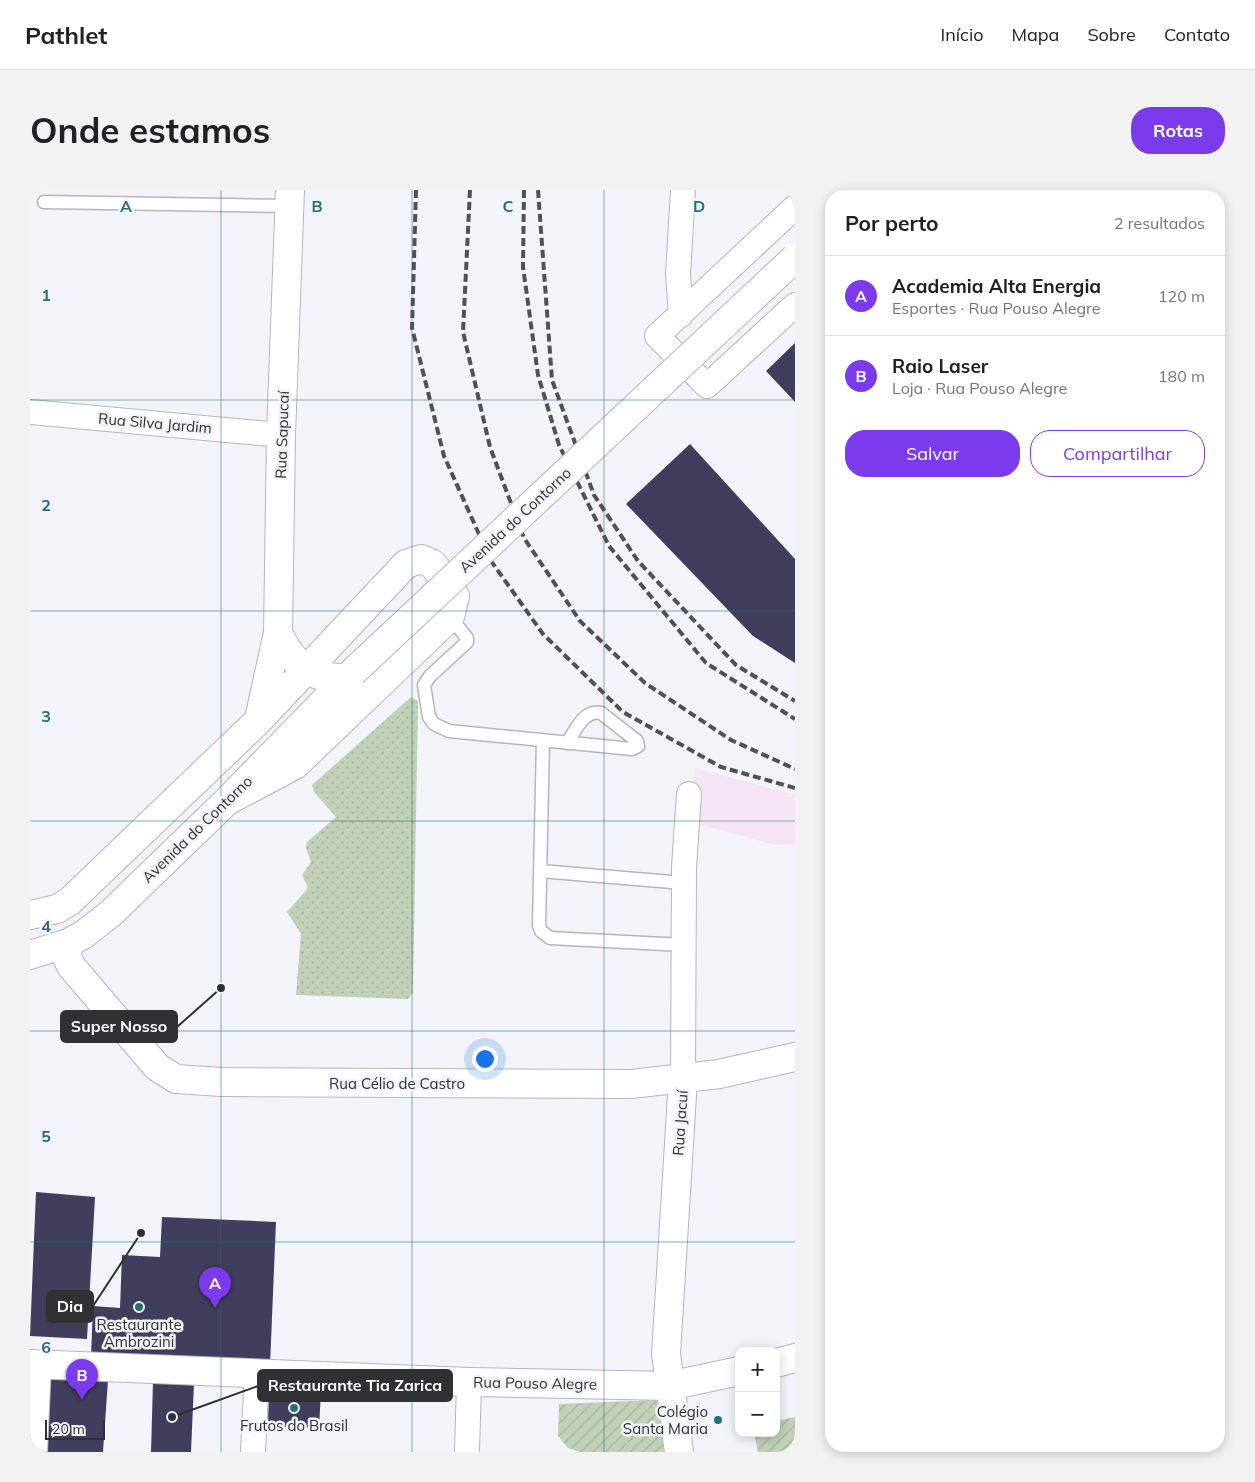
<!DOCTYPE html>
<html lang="pt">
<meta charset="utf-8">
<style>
:root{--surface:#fff;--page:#f2f2f2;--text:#202124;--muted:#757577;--line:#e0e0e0;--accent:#7c3aed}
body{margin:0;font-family:Mulish,sans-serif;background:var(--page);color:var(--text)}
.controls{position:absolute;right:15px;bottom:15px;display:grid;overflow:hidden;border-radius:10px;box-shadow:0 2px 12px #0003}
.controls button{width:45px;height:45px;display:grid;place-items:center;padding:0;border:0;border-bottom:1px solid var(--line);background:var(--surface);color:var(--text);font:25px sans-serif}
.scale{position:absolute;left:15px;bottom:12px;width:60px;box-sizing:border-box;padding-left:5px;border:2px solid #313133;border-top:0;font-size:14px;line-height:18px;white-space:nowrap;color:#313133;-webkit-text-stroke:4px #f3f4f9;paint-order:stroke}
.you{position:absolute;left:454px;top:868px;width:18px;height:18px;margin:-12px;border:4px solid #fff;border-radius:50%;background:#1a73e8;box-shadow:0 0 0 8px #1a73e833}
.badge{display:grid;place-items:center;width:32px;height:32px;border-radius:50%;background:var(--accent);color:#fff;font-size:16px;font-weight:700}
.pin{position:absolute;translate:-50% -41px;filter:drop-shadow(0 1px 2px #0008)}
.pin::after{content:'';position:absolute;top:26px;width:18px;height:15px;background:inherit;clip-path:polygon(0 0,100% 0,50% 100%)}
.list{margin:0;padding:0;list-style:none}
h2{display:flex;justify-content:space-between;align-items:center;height:65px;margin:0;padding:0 20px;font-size:21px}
h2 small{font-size:16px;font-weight:400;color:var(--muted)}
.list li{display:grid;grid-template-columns:32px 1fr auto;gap:15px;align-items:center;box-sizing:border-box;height:80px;padding:0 20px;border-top:1px solid var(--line)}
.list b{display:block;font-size:19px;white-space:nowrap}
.list p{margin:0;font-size:16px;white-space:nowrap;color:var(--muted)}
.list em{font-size:16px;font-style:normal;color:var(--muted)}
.actions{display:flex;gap:10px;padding:15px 20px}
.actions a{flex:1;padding:11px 0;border:1px solid var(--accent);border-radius:20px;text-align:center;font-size:18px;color:var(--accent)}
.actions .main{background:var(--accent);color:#fff}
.map{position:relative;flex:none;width:765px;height:1262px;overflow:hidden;border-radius:20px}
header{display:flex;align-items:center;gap:30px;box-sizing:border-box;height:70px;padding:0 25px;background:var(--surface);border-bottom:1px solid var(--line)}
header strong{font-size:24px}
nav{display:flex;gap:28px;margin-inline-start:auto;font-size:18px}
.intro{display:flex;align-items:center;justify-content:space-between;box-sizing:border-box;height:120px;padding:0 30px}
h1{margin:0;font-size:35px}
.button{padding:12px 22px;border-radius:20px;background:var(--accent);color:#fff;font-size:18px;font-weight:700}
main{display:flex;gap:30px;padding:0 30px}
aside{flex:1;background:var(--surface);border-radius:20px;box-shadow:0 2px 12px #0003}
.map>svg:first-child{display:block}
</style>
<header>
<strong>Pathlet</strong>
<nav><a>Início</a><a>Mapa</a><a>Sobre</a><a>Contato</a></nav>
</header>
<div class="intro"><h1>Onde estamos</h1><a class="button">Rotas</a></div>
<main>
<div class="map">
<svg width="765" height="1262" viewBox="0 0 765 1262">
<defs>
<pattern id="grass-dots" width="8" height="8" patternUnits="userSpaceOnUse" patternTransform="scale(1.25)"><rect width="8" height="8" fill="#c2d0b7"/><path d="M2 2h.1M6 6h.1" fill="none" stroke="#a7b39e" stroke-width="1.8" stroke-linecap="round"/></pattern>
<pattern id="garden-furrows" width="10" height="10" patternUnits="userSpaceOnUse" patternTransform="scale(1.25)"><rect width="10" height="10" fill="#c2d0b7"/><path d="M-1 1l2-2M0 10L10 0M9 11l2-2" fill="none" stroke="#a7b39e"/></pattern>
</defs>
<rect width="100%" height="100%" fill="#f3f4f9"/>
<path fill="#f5e4f6" d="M 665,578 L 765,605 L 765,655 L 745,655 L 661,632 Z"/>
<path fill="url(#grass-dots)" d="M 381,507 L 388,511 L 383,803 L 378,809 L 266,805 L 271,744 L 257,722 L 278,698 L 272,685 L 281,672 L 276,658 L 277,652 L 306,627 L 284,602 L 282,595 Z"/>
<path fill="url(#garden-furrows)" d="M 627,1210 L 634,1262 L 550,1262 L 538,1258 L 528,1246 L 529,1214 Z
M 765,1227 L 765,1262 L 728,1262 L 724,1243 L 746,1243 L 746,1231 Z"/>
<path fill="#3f3e5c" d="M 765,153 L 765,212 L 736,181 Z
M 660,254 L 765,369 L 765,473 L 723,446 L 596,314 Z
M 6,1002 L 65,1007 L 57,1149 L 0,1146 Z
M 132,1027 L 246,1032 L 240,1175 L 61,1167 L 63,1116 L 90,1118 L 92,1065 L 130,1067 Z
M 15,1186 L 78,1190 L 73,1262 L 11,1262 Z
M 123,1191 L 164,1193 L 161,1262 L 121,1262 Z
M 239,1199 L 291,1201 L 289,1238 L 238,1236 Z"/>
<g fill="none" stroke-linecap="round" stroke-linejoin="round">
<g stroke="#b5b6bb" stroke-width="15">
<path id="lane" d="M 14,12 L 260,16
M 420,427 L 437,448 L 437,452 L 400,486 L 394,495 L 399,527 L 404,534 L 419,541 L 602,559 L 608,556 L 607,551 L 571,523 C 554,519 546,540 537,553
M 513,550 L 509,735 L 511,741 L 520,748 L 653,755
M 510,681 L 654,693"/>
</g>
<g stroke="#b5b6bb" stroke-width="26">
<path id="street" d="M 765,17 L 627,146 L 677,196 L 765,115
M 651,125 L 648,84 L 653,0
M 0,222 L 251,245
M 653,889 L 654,677 L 659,604
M 5,1262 L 9,1174
M 223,1262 L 227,1182
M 437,1262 L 439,1192"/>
</g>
<g stroke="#b5b6bb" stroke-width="30">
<path id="secondary" d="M 260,0 L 251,245 L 248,443 C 265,476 279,489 316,488
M 229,529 L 248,443
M 0,725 L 27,719 L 40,711 L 229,530 L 376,374 L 391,369 L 403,374 L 425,406 L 420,427 L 265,575 L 197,611
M 38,753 L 37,767 L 41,776 L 127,877 L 146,889 L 192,892 L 601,894 L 689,884 L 765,867
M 0,765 L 38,753 L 53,745 L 80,724 L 197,611 L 323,482
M 746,1173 L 765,1168
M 0,1174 L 439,1192 L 639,1196 L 709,1181
M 649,1262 L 636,1164 L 653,889"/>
</g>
<use href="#lane" stroke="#fff" stroke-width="12"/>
<use href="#street" stroke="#fff" stroke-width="24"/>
<use href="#secondary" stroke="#fff" stroke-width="28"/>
<path stroke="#515153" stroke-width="4" stroke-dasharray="8 4" stroke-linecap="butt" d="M 386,0 L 382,138 L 414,266 L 461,371 L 513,444 L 593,522 L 691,577 L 765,598
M 440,0 L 433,142 L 460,257 L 494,348 L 550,431 L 615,493 L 701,550 L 765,579
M 494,0 L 493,77 L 508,185 L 529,255 L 579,356 L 676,473 L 765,529
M 508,0 L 522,190 L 564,305 L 608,371 L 688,456 L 706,475 L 765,511"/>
<g stroke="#b5b6bb" stroke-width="30" stroke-linecap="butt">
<path id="secondary-bridge" d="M 323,482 L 765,68"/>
</g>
<use href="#secondary-bridge" stroke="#fff" stroke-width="28"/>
</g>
<path fill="none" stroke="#246f73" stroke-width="1" stroke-opacity="0.55" d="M 191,0 L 191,1262M 382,0 L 382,1262M 574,0 L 574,1262M 0,210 L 765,210M 0,421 L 765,421M 0,631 L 765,631M 0,841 L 765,841M 0,1052 L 765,1052"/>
<g fill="#246f73" stroke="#f3f4f9" stroke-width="2">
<circle cx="109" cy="1117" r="5"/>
<circle cx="264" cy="1218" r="5"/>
<circle cx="688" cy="1230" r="5"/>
</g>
<g text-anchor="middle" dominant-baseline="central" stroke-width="5" stroke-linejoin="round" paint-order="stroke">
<g font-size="15" fill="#313133" stroke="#f3f4f9">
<text transform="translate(125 233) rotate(5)">Rua Silva Jardim</text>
<text transform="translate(252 245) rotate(-88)">Rua Sapucaí</text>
<text transform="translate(485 330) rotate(-43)">Avenida do Contorno</text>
<text transform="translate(167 639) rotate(-44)">Avenida do Contorno</text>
<text x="367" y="893">Rua Célio de Castro</text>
<text transform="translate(650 933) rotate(-86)">Rua Jacuí</text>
<text transform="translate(505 1193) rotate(1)">Rua Pouso Alegre</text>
</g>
<g font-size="15" fill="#313133" stroke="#f3f4f9">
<text x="109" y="1134">Restaurante<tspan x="109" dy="17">Ambrozini</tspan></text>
<text x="678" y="1221" text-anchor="end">Colégio<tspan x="678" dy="17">Santa Maria</tspan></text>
<text x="264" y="1235">Frutos do Brasil</text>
</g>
</g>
<g font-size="16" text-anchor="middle" font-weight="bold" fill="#246f73" stroke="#f3f4f9" stroke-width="5" stroke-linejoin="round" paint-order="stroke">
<text x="96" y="22">A</text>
<text x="287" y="22">B</text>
<text x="478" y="22">C</text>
<text x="669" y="22">D</text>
<text x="16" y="111">1</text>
<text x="16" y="321">2</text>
<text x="16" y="532">3</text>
<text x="16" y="742">4</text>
<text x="16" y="952">5</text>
<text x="16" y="1163">6</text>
</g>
<path fill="none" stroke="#313133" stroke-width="2" d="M191 798L147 837M111 1043L63 1116M142 1227L228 1196"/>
<g fill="#313133" stroke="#f3f4f9" stroke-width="2">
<circle cx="191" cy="798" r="5"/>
<circle cx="111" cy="1043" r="5"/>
<circle cx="142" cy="1227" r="5"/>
</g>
<g fill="#313133" stroke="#313133" stroke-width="2">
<rect x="31" y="821" width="116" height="31" rx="5"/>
<rect x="17" y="1101" width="46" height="31" rx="5"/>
<rect x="228" y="1180" width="194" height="31" rx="5"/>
</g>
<g font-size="16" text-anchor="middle" font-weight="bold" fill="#fff">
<text x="89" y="842">Super Nosso</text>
<text x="40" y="1122">Dia</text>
<text x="325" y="1201">Restaurante Tia Zarica</text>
</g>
</svg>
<div class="controls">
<button>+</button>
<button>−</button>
</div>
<div class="scale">20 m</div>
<div class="you"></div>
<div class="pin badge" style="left:185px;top:1118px">A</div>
<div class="pin badge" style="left:52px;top:1210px">B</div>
</div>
<aside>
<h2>Por perto<small>2 resultados</small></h2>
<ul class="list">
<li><span class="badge">A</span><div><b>Academia Alta Energia</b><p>Esportes · Rua Pouso Alegre</p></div><em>120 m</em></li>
<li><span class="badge">B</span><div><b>Raio Laser</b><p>Loja · Rua Pouso Alegre</p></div><em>180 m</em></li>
</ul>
<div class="actions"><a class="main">Salvar</a><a>Compartilhar</a></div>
</aside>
</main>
